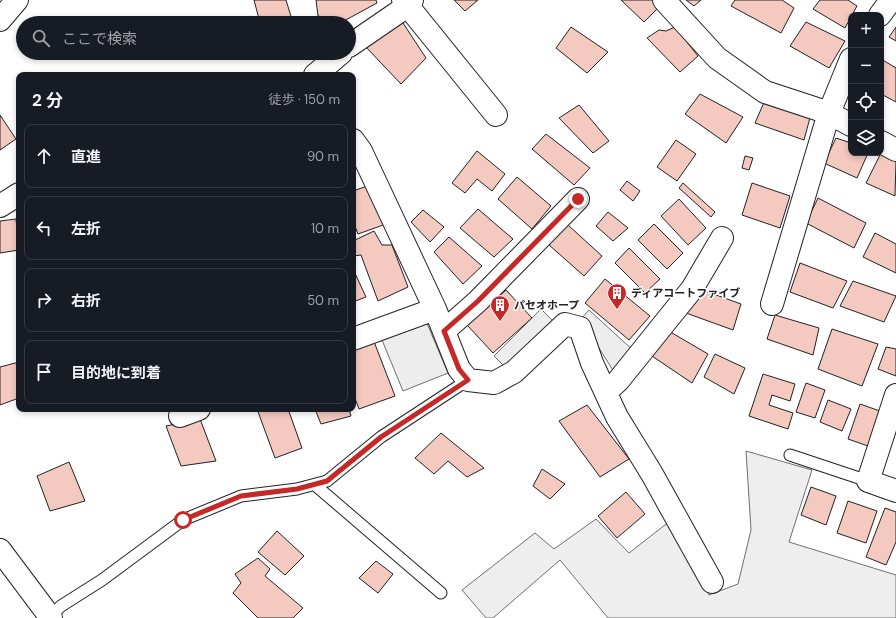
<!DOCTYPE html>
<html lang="ja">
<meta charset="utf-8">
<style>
:root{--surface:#171b24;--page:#20242c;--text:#f1f3f6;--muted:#9ea1a6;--line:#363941}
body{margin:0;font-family:"DM Sans","Noto Sans JP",sans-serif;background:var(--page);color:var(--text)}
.controls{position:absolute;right:12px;top:12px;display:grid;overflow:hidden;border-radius:8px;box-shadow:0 2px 6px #0003}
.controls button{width:36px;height:36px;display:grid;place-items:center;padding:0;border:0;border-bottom:1px solid var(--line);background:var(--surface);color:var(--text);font:20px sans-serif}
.stop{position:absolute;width:12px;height:12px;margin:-9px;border:3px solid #c62828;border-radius:50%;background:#fff}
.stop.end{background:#c62828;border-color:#fff;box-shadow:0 1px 4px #0008}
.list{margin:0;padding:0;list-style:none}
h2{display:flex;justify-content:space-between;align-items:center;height:52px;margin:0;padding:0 16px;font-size:17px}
h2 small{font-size:13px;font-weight:400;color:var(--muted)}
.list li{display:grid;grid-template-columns:26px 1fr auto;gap:12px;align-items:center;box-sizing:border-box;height:64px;margin:0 8px 8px;padding:0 8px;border:1px solid var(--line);border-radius:8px}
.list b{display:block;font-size:15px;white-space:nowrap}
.list em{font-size:13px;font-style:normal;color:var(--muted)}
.icon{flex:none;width:22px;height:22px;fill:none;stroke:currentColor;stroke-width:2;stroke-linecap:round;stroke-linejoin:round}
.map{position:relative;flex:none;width:896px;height:618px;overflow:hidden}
.search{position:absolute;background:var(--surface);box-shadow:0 2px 6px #0003;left:16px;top:16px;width:340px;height:44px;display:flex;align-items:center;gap:10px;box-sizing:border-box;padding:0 14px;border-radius:22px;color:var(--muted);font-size:15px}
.panel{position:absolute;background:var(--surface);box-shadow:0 2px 6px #0003;left:16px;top:72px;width:340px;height:340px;border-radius:8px}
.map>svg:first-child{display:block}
</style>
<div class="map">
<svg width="896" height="618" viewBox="0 0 896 618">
<rect width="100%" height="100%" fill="#fff"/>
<path fill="#eee" stroke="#6f6f6f" d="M 746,451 L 812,470 L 789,542 L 896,575 L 896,618 L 608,618 L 560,560 L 493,618 L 486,618 L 462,590 L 535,533 L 554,549 L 596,519 L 629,553 L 670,521 L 709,595 L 738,584 L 751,530 Z"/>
<path fill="#ededed" stroke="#6f6f6f" d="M 541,309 L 553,321 L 506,368 L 494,356 Z
M 589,310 L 635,352 L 614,372 L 581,319 Z
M 426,321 L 448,373 L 403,391 L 382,340 Z"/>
<path fill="#f3c9c0" stroke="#222" d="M 254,0 L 286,0 L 293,23 L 260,23 Z
M 316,0 L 376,0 L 377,3 L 342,22 L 318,16 Z
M 454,0 L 478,0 L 465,11 Z
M 621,0 L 652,0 L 659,7 L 644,22 Z
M 686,0 L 701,0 L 694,6 Z
M 735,0 L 782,0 L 794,8 L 781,33 L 731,6 Z
M 820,0 L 848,0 L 857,6 L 845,28 L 813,9 Z
M 401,20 L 426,58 L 401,84 L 364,45 Z
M 806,22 L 845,41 L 829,68 L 790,46 Z
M 571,27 L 608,52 L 587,73 L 556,48 Z
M 675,27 L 698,56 L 680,72 L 647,38 L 659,30 L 666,31 Z
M 896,27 L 896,41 L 889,37 Z
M 881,59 L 896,68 L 896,102 L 881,94 Z
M 700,94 L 743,117 L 726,143 L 685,114 Z
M 765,100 L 811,114 L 804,140 L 755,123 Z
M 579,105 L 609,141 L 593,153 L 559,118 Z
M 0,115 L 16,139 L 0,150 Z
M 546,134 L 590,168 L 574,185 L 532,149 Z
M 836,138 L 851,143 L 851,153 L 868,153 L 857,178 L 824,163 Z
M 676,140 L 696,154 L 677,181 L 657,167 Z
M 477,151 L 505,174 L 492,191 L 477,179 L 465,193 L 452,183 Z
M 881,153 L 896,161 L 895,196 L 866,183 Z
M 745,156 L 753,158 L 749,170 L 742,168 Z
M 517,177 L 551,206 L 532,229 L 498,199 Z
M 627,181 L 640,191 L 633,201 L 620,190 Z
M 683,183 L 715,212 L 711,217 L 679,188 Z
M 752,183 L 790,196 L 780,228 L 742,215 Z
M 370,185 L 386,224 L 358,234 L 353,221 L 353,191 Z
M 818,198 L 866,223 L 854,248 L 806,223 Z
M 679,199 L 706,228 L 688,245 L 661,216 Z
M 478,209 L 513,239 L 494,257 L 460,228 Z
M 423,210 L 444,227 L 430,242 L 411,222 Z
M 608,212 L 628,228 L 613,241 L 596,226 Z
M 16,219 L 19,250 L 0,253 L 0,221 Z
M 654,224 L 683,253 L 667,269 L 638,240 Z
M 568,225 L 602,256 L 584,276 L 548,244 Z
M 374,231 L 382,245 L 392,245 L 408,287 L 378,301 L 361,255 L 353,256 L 353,241 Z
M 875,233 L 896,244 L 896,273 L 863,257 Z
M 449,237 L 482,266 L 463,284 L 434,252 Z
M 629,248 L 660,279 L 645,293 L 615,263 Z
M 800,263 L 847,281 L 833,308 L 790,292 Z
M 353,269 L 366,297 L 353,302 Z
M 605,279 L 650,316 L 629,340 L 585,303 Z
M 853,281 L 896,296 L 884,322 L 840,306 Z
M 697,288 L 741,304 L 733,330 L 686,313 Z
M 506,290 L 532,318 L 493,353 L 467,325 Z
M 775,315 L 819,328 L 813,355 L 767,339 Z
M 832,329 L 878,344 L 862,386 L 818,369 Z
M 667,330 L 708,354 L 692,383 L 649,354 Z
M 373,339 L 395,396 L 359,409 L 353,393 L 353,346 Z
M 886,347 L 896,349 L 896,376 L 878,369 Z
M 715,354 L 745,368 L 734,394 L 704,377 Z
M 19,362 L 19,398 L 0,405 L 0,367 Z
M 763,374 L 795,384 L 790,401 L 772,395 L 769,405 L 793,413 L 788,429 L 749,416 Z
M 806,383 L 825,390 L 815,418 L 796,412 Z
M 828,400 L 851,409 L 842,431 L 820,422 Z
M 860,404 L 880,411 L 868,446 L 848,439 Z
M 587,405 L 629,459 L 600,477 L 559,421 Z
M 257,409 L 288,409 L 302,448 L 275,458 Z
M 315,409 L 349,409 L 351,416 L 321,424 Z
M 200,419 L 216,461 L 181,466 L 166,426 Z
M 441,433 L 484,468 L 467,477 L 448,461 L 434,474 L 415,458 Z
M 69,462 L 85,501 L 50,511 L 37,476 Z
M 542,469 L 565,484 L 550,499 L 533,486 Z
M 811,487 L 836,496 L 826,525 L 801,515 Z
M 626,492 L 645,514 L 617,538 L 598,516 Z
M 848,501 L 877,511 L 866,543 L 837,533 Z
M 885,508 L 896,512 L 896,542 L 886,565 L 866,557 Z
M 277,531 L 304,556 L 285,575 L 258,552 Z
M 258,558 L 270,569 L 265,576 L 303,608 L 293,618 L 258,618 L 233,593 L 241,583 L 235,574 Z
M 376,561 L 393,574 L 378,593 L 359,578 Z"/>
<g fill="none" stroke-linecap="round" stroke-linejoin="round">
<g stroke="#222" stroke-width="13">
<path id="service" d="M 790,455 L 868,481
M 315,485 L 441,593
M 50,617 L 61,606 L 102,580 L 183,520 L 241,496 L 297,489 L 327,481 L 381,437 L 468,380"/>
</g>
<g stroke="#222" stroke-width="24">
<path id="minor" d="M 403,0 L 496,115
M 664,0 L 717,58 L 765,92 L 829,113 L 851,125
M 880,15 L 891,0
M 349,46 L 400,11 L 412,0
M 315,75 L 341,53
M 353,140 L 361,151 L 435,309 L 459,369 L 468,380 L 494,383 L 514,372 L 565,324 L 580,328 L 592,363 L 617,417 L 652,474 L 712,582
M 881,142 L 896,150
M 0,206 L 19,194
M 772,304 L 829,113 L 851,59
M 444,331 L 478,301 L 578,199
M 353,339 L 435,309
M 606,392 L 618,381 L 692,289 L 722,238
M 896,395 L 868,481 L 896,491
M 180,416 L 199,409"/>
</g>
<g stroke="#222" stroke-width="24">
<path id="tertiary" d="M 0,20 L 17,0
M 0,550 L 51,618"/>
</g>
<use href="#service" stroke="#fff" stroke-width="11"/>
<use href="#minor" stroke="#fff" stroke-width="22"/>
<use href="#tertiary" stroke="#fff" stroke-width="22"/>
</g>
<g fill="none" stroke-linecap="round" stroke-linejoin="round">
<path stroke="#c62828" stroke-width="5" d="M 183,520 L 241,496 L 297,489 L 327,481 L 381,437 L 468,380 L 459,369 L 444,331 L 478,301 L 578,199"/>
</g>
<defs>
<g id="building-pin" transform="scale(1)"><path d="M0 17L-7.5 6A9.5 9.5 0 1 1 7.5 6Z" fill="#c62828" stroke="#fff"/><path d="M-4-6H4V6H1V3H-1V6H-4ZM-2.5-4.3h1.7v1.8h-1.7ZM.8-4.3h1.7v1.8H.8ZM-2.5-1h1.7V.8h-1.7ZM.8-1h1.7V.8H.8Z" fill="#fff"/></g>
</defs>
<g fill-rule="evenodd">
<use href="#building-pin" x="617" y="293"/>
<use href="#building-pin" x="500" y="305"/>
</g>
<g text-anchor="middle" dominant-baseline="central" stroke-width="3" stroke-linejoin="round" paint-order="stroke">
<g font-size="11" font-weight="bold" fill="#222" stroke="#fff" text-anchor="start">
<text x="631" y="293">ディアコートファイブ</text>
<text x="514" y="305">パセオホープ</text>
</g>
</g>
</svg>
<div class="controls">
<button>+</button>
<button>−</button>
<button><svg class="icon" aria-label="locate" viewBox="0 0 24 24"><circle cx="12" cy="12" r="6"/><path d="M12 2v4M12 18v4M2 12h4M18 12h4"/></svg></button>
<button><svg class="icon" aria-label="layers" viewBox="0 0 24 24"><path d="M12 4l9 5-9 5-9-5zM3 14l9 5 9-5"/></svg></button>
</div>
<div class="stop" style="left:183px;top:520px"></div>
<div class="stop end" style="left:578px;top:199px"></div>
<div class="search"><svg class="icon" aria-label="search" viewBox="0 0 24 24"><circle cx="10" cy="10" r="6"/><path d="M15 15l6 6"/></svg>ここで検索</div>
<section class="panel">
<h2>2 分<small>徒歩 · 150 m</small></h2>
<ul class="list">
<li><svg class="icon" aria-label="ahead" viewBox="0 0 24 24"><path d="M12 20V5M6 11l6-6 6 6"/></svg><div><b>直進</b></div><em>90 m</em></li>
<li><svg class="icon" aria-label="left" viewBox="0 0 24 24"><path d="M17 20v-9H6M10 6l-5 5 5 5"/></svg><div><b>左折</b></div><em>10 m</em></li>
<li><svg class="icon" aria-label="right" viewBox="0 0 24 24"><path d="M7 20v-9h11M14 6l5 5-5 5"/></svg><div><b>右折</b></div><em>50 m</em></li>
<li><svg class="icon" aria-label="arrive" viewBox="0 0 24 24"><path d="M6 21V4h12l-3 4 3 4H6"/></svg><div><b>目的地に到着</b></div></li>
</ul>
</section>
</div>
